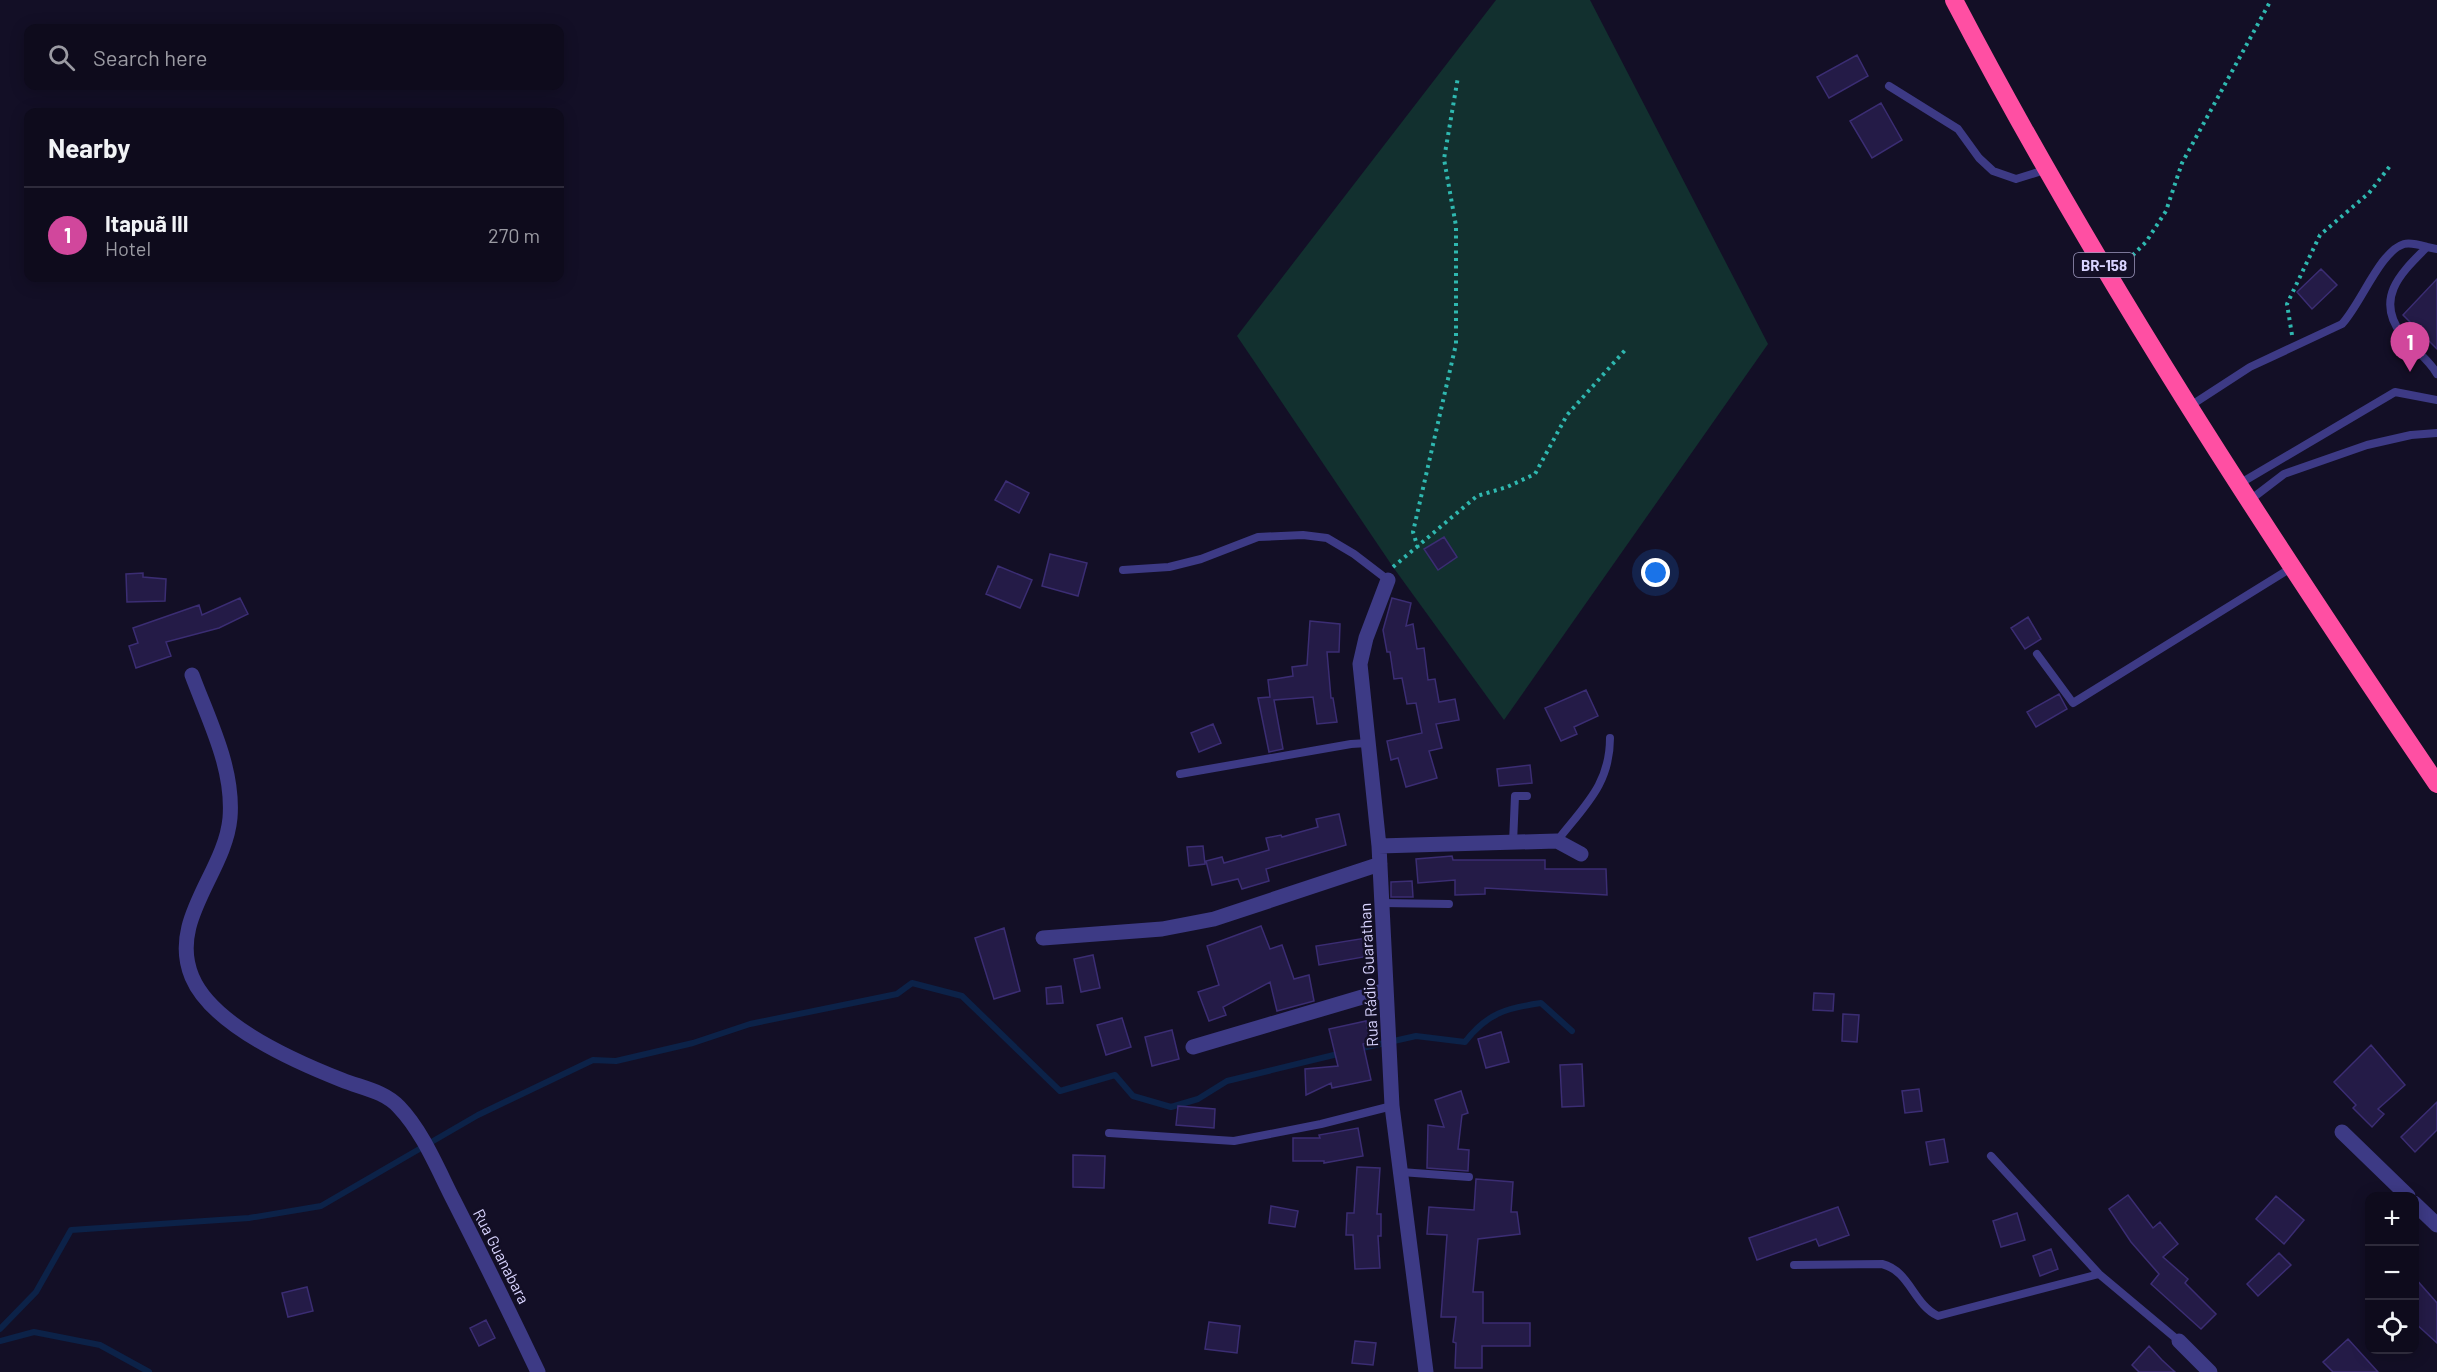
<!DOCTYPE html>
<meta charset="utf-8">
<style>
:root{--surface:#0e0b1c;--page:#1c1929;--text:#f1f3f6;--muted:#9b9ba3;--line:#2e2b3b;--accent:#2563eb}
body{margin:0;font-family:Barlow,sans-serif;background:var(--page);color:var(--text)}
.controls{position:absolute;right:18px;bottom:18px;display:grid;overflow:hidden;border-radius:12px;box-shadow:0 3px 15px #0003}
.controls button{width:54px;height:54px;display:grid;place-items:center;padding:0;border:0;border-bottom:2px solid var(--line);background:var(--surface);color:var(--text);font:30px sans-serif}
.you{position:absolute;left:1656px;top:573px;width:21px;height:21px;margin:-15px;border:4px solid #fff;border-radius:50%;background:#1a73e8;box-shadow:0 0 0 9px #1a73e833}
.badge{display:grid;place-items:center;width:39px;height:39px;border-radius:50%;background:var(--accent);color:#fff;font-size:20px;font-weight:700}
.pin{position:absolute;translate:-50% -50px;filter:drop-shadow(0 2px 3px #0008)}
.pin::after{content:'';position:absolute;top:32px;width:21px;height:18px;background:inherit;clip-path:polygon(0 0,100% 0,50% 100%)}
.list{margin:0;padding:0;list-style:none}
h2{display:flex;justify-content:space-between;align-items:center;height:78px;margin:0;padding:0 24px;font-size:26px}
h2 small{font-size:20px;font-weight:400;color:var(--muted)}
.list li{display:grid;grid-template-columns:39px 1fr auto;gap:18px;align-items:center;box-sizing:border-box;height:96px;padding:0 24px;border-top:2px solid var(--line)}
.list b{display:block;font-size:22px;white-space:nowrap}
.list p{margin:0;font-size:20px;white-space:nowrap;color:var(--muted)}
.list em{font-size:20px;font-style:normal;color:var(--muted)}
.icon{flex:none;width:33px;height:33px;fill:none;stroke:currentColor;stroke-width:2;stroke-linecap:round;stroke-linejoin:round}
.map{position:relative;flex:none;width:2437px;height:1372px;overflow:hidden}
.search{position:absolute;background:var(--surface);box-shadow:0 3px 15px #0003;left:24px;top:24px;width:540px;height:66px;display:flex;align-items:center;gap:15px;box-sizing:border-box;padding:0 21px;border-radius:12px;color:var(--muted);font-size:22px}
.panel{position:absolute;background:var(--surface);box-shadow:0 3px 15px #0003;left:24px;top:108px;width:540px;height:174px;border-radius:12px}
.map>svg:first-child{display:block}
</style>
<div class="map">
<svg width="2437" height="1372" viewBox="0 0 2437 1372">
<rect width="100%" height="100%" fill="#130f26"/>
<path fill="#12302f" d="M 1496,0 L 1590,0 L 1768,344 L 1504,720 L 1393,567 L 1237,336 Z"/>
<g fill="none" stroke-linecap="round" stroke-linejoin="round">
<path stroke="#0c2248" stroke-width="6" d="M 1358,1049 L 1416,1036 L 1465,1042 C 1487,1013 1507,1008 1541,1003 L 1572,1031
M 0,1329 L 36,1292 L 71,1230 L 249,1218 L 321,1206 L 478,1115 L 593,1060 L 616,1061 L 693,1043 L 750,1024 L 897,994 L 912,983 L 962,996 L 1060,1091 L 1115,1075 L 1133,1096 L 1171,1107 L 1198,1099 L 1227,1081 L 1342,1053
M 0,1341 L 34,1332 L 100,1345 L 149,1372"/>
</g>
<path fill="#241b47" stroke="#3b2d73" stroke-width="1.5" d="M 1857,55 L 1868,76 L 1829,98 L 1817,77 Z
M 1881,103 L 1902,140 L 1872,158 L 1850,121 Z
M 2321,269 L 2337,285 L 2312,309 L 2297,292 Z
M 2437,279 L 2437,349 L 2403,315 Z
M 1006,481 L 1029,493 L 1019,513 L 995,500 Z
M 1444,537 L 1457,557 L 1438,570 L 1424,549 Z
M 1050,554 L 1087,563 L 1078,596 L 1042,586 Z
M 998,566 L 1032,580 L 1020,608 L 986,594 Z
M 143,573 L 143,577 L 166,579 L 165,601 L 127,602 L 126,574 Z
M 240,598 L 248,614 L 219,628 L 166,642 L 171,656 L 136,668 L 129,646 L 138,643 L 133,628 L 199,605 L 202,615 Z
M 1392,598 L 1411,603 L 1406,626 L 1413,624 L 1417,649 L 1424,648 L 1428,680 L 1435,679 L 1439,702 L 1455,699 L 1459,720 L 1436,724 L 1442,748 L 1429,751 L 1437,778 L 1406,787 L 1398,758 L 1391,760 L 1387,741 L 1422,733 L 1416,703 L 1407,704 L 1402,678 L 1394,679 L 1390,652 L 1387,652 L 1383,630 Z
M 2028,617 L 2041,639 L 2025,649 L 2011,628 Z
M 1310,621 L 1340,624 L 1339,652 L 1327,652 L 1331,698 L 1333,698 L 1337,722 L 1317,724 L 1313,697 L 1274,700 L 1283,749 L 1269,752 L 1258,698 L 1270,697 L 1268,680 L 1293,676 L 1292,667 L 1307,665 Z
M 1586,690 L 1598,716 L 1574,727 L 1577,734 L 1561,741 L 1545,708 Z
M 2059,694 L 2067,709 L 2036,727 L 2027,712 Z
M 1213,724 L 1221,743 L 1199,752 L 1191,733 Z
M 1530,765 L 1532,783 L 1499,786 L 1497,769 Z
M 1339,814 L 1346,845 L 1266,869 L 1269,881 L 1242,889 L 1238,879 L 1212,885 L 1206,861 L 1222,857 L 1224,863 L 1269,850 L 1266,838 L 1281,835 L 1282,837 L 1318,827 L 1316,819 Z
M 1203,846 L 1205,864 L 1189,866 L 1187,847 Z
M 1452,856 L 1453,860 L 1545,860 L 1545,869 L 1606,869 L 1607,895 L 1485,888 L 1485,894 L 1455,895 L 1455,880 L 1418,883 L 1416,859 Z
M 1412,881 L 1413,897 L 1391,897 L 1391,882 Z
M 1261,926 L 1270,949 L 1282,945 L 1294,979 L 1309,975 L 1314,1001 L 1277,1011 L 1270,982 L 1223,1007 L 1226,1015 L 1209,1021 L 1198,992 L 1219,985 L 1207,946 Z
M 1004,928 L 1020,991 L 994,999 L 975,938 Z
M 1366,938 L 1369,956 L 1319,965 L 1316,946 Z
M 1093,955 L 1100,988 L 1081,992 L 1074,959 Z
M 1061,986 L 1063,1003 L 1047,1004 L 1046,988 Z
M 1814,993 L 1834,994 L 1833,1011 L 1813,1010 Z
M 1843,1014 L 1859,1015 L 1857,1042 L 1842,1041 Z
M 1122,1018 L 1131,1047 L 1106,1055 L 1097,1025 Z
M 1366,1021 L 1370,1042 L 1363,1044 L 1371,1080 L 1332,1088 L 1331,1083 L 1306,1095 L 1305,1069 L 1338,1066 L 1329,1029 Z
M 1172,1030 L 1179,1059 L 1152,1066 L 1145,1037 Z
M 1501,1032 L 1509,1062 L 1486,1068 L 1478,1039 Z
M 2371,1045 L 2405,1085 L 2378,1109 L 2384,1114 L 2372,1127 L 2353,1108 L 2356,1105 L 2334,1082 Z
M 1582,1064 L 1584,1106 L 1562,1107 L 1560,1065 Z
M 1919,1089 L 1922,1111 L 1905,1113 L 1902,1091 Z
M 1461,1091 L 1468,1113 L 1462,1115 L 1458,1149 L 1469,1150 L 1468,1171 L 1427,1168 L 1428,1125 L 1444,1127 L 1435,1100 Z
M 2437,1102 L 2437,1130 L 2415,1152 L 2401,1137 Z
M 1178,1106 L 1215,1109 L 1214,1128 L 1176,1125 Z
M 1358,1128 L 1363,1156 L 1324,1163 L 1324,1161 L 1293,1161 L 1293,1138 L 1320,1138 L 1319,1135 Z
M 1944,1139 L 1948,1162 L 1930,1165 L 1926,1142 Z
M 1073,1155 L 1105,1156 L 1104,1188 L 1073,1187 Z
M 1357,1167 L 1380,1168 L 1377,1214 L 1381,1214 L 1381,1236 L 1378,1236 L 1380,1268 L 1355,1269 L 1353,1235 L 1346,1235 L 1347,1213 L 1354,1213 Z
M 1476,1179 L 1513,1182 L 1511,1212 L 1517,1212 L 1520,1234 L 1478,1239 L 1473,1292 L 1483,1292 L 1483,1323 L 1530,1323 L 1530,1346 L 1482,1346 L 1482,1368 L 1455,1368 L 1456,1343 L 1453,1342 L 1456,1317 L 1441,1317 L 1447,1235 L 1427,1234 L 1429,1207 L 1474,1210 Z
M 2128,1195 L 2153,1228 L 2160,1222 L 2178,1244 L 2163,1257 L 2188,1279 L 2185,1283 L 2216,1314 L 2201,1329 L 2151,1284 L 2159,1274 L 2131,1242 L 2109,1209 Z
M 2276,1196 L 2304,1220 L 2284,1244 L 2256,1219 Z
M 1271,1206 L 1298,1211 L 1295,1227 L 1269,1223 Z
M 1838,1207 L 1849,1235 L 1819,1246 L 1816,1239 L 1757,1260 L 1749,1238 Z
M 2017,1213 L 2025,1240 L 2001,1247 L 1993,1221 Z
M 2051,1249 L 2058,1269 L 2040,1276 L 2033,1256 Z
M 2279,1253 L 2291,1265 L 2258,1296 L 2247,1284 Z
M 2415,1278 L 2437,1303 L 2437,1343 L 2415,1323 Z
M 307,1287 L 313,1311 L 288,1317 L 282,1293 Z
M 486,1320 L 495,1338 L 479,1346 L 470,1328 Z
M 1209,1322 L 1240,1326 L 1237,1353 L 1205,1349 Z
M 2348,1339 L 2378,1372 L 2333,1372 L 2323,1362 Z
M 1355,1341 L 1376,1343 L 1373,1365 L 1352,1363 Z
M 2149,1346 L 2162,1360 L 2175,1372 L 2139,1372 L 2132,1365 Z"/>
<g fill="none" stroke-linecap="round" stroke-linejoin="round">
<path stroke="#2fb8b0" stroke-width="4" stroke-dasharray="3 4.5" stroke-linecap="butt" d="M 2122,266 L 2146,242 L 2166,211 L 2182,163 L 2271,0
M 2292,335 L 2287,304 L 2320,235 L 2369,193 L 2390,166
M 1418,548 L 1413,532 L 1456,344 L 1456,226 L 1444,159 L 1458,77
M 1393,567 L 1477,496 L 1507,487 L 1535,474 L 1567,415 L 1627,348"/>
<path stroke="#3d3a85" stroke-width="8" d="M 1889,86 L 1958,129 L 1979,158 L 1993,171 L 2016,179 L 2045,170
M 2437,249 L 2427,247 C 2401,273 2374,298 2402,335 C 2413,349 2429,359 2437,374
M 2190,406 L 2250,367 L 2342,324 C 2361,304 2380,251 2404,244 C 2411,242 2420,245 2427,247
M 2239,484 L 2395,392 L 2437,400
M 2250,500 L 2284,474 L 2367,445 L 2411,435 L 2437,433
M 1123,570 L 1169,567 L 1201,559 L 1258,537 L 1303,535 L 1327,538 L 1354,554 L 1388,580
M 2037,654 L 2073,703 L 2291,568
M 1180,774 L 1351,744 L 1368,743
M 1557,841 C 1584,806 1610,785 1610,738
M 1513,843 L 1515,796 L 1527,796
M 1382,903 L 1449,904
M 1109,1133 L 1234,1141 L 1321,1124 L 1392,1106
M 1991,1156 L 2099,1274
M 1401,1172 L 1469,1177
M 1794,1265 L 1882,1264 C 1910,1271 1913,1304 1938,1316 L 2099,1274 L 2179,1341"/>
<path stroke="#3d3a85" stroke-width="15" d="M 1388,580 L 1366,638 L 1360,664 L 1379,846 L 1392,1106 L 1426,1372
M 192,675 C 209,721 234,768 230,818 C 225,873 168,920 192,977 C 212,1025 296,1062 342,1080 C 362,1088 384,1091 399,1107 C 423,1132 438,1170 454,1201 C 483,1258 511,1315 538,1372
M 1379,846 L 1557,841 L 1581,854
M 1043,938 L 1162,929 L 1214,919 L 1380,864
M 1193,1047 L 1386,990
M 2342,1132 L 2408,1196
M 2414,1203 L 2437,1225
M 2179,1341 L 2210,1372"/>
<path stroke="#ff4fa3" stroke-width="18" d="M 1954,0 C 2096,272 2265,530 2437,784"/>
</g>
<g text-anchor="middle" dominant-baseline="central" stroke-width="5" stroke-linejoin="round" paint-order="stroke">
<rect fill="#130f26" stroke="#9e99be" stroke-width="1.5" x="2074" y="253" width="60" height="24" rx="4.5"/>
<g font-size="15" font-weight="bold" fill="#d9d4ff">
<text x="2104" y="265">BR-158</text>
</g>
<g font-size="16" fill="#d9d4ff" stroke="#130f26">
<text transform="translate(1368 975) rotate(-93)">Rua Rádio Guarathan</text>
<text transform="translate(502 1256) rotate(63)">Rua Guanabara</text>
</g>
</g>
</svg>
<div class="controls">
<button>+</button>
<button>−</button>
<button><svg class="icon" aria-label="locate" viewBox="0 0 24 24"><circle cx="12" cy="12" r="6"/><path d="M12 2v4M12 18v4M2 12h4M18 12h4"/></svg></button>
</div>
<div class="you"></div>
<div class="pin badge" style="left:2410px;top:372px;background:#d1479c">1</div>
<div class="search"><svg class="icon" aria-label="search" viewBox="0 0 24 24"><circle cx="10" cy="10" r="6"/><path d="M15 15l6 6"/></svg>Search here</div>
<section class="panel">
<h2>Nearby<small></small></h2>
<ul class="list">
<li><span class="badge" style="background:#d1479c">1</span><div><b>Itapuã III</b><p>Hotel</p></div><em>270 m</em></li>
</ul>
</section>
</div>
